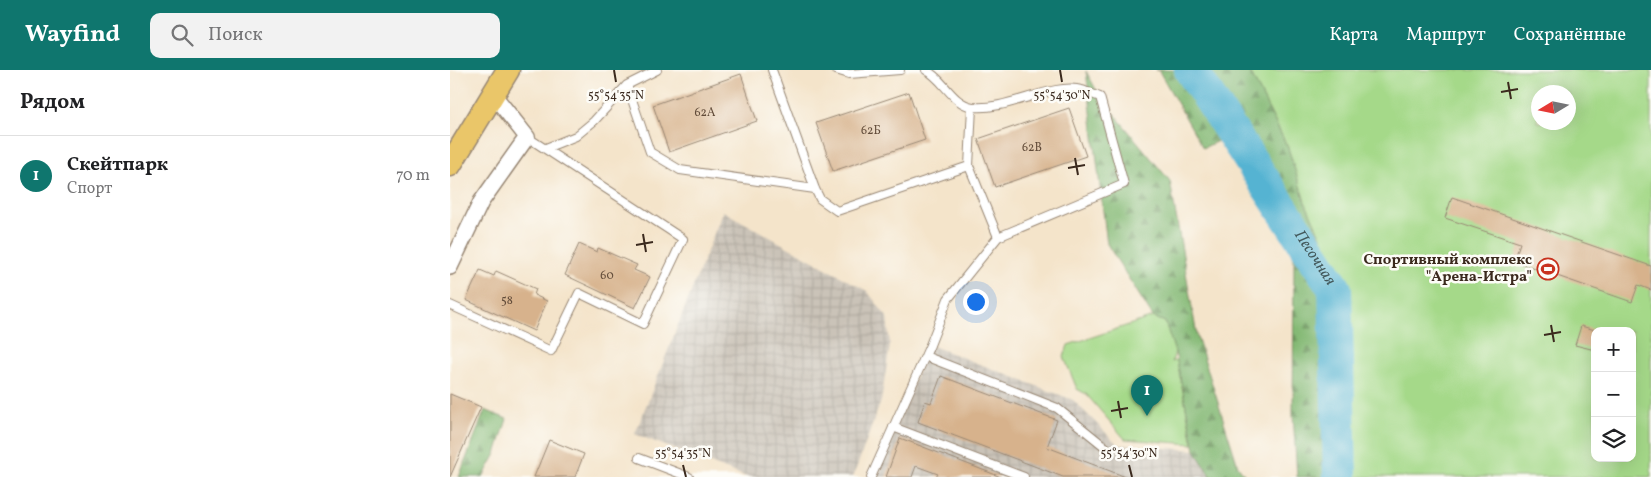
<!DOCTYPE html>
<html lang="ru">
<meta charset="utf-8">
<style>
:root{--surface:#fff;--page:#f2f2f2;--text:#202124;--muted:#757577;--line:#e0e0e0;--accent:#0f766e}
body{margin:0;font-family:Vollkorn,serif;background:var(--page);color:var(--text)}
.controls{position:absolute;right:15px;bottom:15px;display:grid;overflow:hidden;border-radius:10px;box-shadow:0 5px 20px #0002}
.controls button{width:45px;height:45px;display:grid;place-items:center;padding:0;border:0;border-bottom:1px solid var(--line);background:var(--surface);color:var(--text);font:25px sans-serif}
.compass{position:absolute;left:1081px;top:15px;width:45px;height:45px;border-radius:50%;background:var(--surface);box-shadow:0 5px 20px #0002;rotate:260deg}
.you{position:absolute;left:525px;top:231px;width:18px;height:18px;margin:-12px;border:4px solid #fff;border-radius:50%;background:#1a73e8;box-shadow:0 0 0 8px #1a73e833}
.badge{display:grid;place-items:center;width:32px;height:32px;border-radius:50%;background:var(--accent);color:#fff;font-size:16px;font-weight:700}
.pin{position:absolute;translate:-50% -41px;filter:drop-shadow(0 1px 2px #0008)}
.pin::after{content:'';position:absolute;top:26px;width:18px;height:15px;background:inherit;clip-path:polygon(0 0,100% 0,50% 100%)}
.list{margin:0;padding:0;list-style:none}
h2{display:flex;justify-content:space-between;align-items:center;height:65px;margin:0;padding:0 20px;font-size:21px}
h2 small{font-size:16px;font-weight:400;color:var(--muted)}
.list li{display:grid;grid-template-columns:32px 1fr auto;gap:15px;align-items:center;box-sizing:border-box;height:80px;padding:0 20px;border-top:1px solid var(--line)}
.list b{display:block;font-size:19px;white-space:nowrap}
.list p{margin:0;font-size:16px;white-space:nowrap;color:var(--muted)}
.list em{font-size:16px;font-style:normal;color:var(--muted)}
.icon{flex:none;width:28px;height:28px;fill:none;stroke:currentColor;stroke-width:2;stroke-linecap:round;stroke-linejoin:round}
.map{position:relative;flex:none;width:1201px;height:407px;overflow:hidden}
header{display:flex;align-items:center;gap:30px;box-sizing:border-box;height:70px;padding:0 25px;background:var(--accent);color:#fff}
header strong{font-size:24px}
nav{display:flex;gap:28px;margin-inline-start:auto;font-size:18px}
.search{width:350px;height:45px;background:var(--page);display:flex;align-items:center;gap:12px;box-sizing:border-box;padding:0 18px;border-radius:10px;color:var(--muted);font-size:19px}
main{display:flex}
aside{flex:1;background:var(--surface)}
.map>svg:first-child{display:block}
</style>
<header>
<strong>Wayfind</strong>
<div class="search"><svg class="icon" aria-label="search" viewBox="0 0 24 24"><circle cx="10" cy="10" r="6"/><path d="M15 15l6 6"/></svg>Поиск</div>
<nav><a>Карта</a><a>Маршрут</a><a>Сохранённые</a></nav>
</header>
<main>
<aside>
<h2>Рядом<small></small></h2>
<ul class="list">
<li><span class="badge">1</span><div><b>Скейтпарк</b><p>Спорт</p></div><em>70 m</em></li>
</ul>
</aside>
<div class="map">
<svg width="1201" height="407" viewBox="0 0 1201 407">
<defs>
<pattern id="industrial-grid" width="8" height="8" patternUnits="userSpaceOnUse" patternTransform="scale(1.25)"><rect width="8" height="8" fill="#cac3b8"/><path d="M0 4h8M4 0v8" fill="none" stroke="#aea89e"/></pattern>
<pattern id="forest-firs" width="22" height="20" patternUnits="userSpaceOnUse" patternTransform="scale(1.25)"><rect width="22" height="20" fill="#84b975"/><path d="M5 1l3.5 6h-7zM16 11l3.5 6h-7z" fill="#6d975f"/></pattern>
</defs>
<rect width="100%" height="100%" fill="#fdfcf7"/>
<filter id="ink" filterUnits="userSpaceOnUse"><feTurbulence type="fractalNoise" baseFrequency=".02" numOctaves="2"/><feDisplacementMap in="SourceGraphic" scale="10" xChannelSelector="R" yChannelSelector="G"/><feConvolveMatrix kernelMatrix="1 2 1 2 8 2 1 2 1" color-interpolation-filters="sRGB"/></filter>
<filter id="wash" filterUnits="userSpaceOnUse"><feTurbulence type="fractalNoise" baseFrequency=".0096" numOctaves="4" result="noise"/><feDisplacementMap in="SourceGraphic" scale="20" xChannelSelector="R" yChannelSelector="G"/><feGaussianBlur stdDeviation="1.12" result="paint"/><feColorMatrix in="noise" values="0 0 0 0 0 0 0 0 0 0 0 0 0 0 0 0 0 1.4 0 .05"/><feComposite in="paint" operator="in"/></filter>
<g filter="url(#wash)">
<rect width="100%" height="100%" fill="#f4e4ca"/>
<path fill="url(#industrial-grid)" d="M 273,141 L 417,221 L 437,247 L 440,275 L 431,331 L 403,407 L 297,407 L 185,364 Z
M 480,275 L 623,330 L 668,375 L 745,380 L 761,407 L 421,407 Z"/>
<path fill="#a5d989" stroke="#708254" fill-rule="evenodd" d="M 799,0 L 1201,0 L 1201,407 L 900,407 L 894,218 L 855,132 L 838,78 ZM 1088,22 L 1118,22 L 1118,52 L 1088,52 ZM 1145,261 L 1182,261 L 1182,388 L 1145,388 Z
M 703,247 L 715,252 L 725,282 L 722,292 L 727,290 L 743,374 L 675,369 L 636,324 L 627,319 L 614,287 L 618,275 Z"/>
<path fill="url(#forest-firs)" stroke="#60724a" d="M 706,0 L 799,0 L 838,78 L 855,132 L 894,218 L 900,407 L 847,407 L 843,345 L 844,187 L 794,59 L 753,78 L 709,1 Z
M 636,1 L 650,27 L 720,111 L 747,266 L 788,396 L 796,407 L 761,407 L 745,380 L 725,282 L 715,252 L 703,247 L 657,174 Z
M 35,340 L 57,349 L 46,384 L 33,407 L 9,407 Z"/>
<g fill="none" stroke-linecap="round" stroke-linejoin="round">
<path stroke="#54b3d2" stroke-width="34" id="s1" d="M 741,0 L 885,219 L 890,407"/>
</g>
<g id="blocks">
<path fill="#d7b28c" d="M 291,4 L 307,51 L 219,82 L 203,35 Z
M 459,22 L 475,70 L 383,101 L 366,53 Z
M 619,38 L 636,86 L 545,117 L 528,69 Z
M 1002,127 L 1201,196 L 1201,220 L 1188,215 L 1182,232 L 1064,191 L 1070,173 L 995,148 Z
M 129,174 L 147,182 L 148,178 L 187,195 L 184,200 L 200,207 L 185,238 L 115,205 Z
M 30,200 L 44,206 L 46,201 L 86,219 L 84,225 L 97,231 L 84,261 L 16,230 Z
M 1131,256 L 1145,260 L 1145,280 L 1125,275 Z
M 491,306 L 607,350 L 597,377 L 676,407 L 613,407 L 468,352 L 475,331 L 481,333 Z
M 0,324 L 31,337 L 0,407 Z
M 450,368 L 551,407 L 486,407 L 488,404 L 466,396 L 462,407 L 436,407 Z
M 99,370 L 134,384 L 125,407 L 84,407 Z"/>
</g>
</g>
<g filter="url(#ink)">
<use href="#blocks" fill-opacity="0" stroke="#988774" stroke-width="1"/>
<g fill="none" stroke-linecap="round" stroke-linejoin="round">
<g stroke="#988774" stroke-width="10">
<path id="lane" d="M 322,0 L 365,119 L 370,129 L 387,141 L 519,96
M 386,0 L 399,4 L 450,0
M 476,0 C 494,9 502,34 523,37 C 557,41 602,12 632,20 C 638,22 644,25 650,27 L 674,114 L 548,167 L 519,96 L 522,37
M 177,15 L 200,82 L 230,100 L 365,119
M 96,78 L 126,66 L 144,51 L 177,15 L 207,0
M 0,235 L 101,281 L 129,223 L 193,254 L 233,169 L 77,67
M 475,286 L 607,338 L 659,380
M 443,357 L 574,407
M 189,388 L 239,407
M 421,407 L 480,275 L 498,229 L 548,167"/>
</g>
<g stroke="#988774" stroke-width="18">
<path id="street" d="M 0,197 L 31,132 L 77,67 L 42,23"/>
</g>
<g stroke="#988774" stroke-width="25">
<path id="primary" d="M 0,95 L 58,0"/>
</g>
<use href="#lane" stroke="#fff" stroke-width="8"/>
<use href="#street" stroke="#fff" stroke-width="15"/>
<use href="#primary" stroke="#eac669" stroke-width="22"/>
</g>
</g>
<path fill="none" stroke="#3b2a1e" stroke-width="2" d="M 164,0 L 166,12M 610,0 L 612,12M 1058,12 L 1061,29M 1051,22 L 1068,19M 625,88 L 628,105M 618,98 L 635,95M 193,164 L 196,182M 186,175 L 203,172M 1101,255 L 1104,272M 1094,265 L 1111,262M 668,331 L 671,348M 661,341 L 678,338M 233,395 L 236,407M 679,395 L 682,407"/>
<defs>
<g id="stadium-ring" transform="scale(1.125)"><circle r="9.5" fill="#fdfcf7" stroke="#c8321e" stroke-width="1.5"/><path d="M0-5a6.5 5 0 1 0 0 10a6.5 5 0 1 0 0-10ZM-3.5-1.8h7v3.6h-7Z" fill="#c8321e"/></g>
</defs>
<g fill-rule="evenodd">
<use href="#stadium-ring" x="1098" y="199"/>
</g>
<g text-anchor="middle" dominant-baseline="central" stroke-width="5" stroke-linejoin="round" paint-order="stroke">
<g font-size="12" fill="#624c3a">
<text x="255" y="43">62А</text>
<text x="421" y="61">62Б</text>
<text x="582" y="78">62В</text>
<text x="157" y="206">60</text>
<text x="57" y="231">58</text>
</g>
<g font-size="15" font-weight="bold" fill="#3b2a1e" stroke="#fdfcf7" text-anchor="end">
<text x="1082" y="190">Спортивный комплекс<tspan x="1082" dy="17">"Арена-Истра"</tspan></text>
</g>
<g font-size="16" font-style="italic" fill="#445a5d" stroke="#fdfcf7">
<text stroke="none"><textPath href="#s1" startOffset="225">Песочная</textPath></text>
</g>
</g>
<g font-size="12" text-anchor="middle" fill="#3b2a1e" stroke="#fdfcf7" stroke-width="5" stroke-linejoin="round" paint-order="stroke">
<text x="166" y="29">55°54'35"N</text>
<text x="612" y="29">55°54'30"N</text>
<text x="233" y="387">55°54'35"N</text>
<text x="679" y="387">55°54'30"N</text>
</g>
</svg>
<div class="controls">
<button>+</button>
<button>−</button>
<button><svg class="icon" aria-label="layers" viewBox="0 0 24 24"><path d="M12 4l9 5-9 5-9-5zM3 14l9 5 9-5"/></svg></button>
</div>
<svg class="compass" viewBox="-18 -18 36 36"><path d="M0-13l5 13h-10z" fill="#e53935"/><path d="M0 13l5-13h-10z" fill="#757577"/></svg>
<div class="you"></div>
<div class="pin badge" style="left:697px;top:346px">1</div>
</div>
</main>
